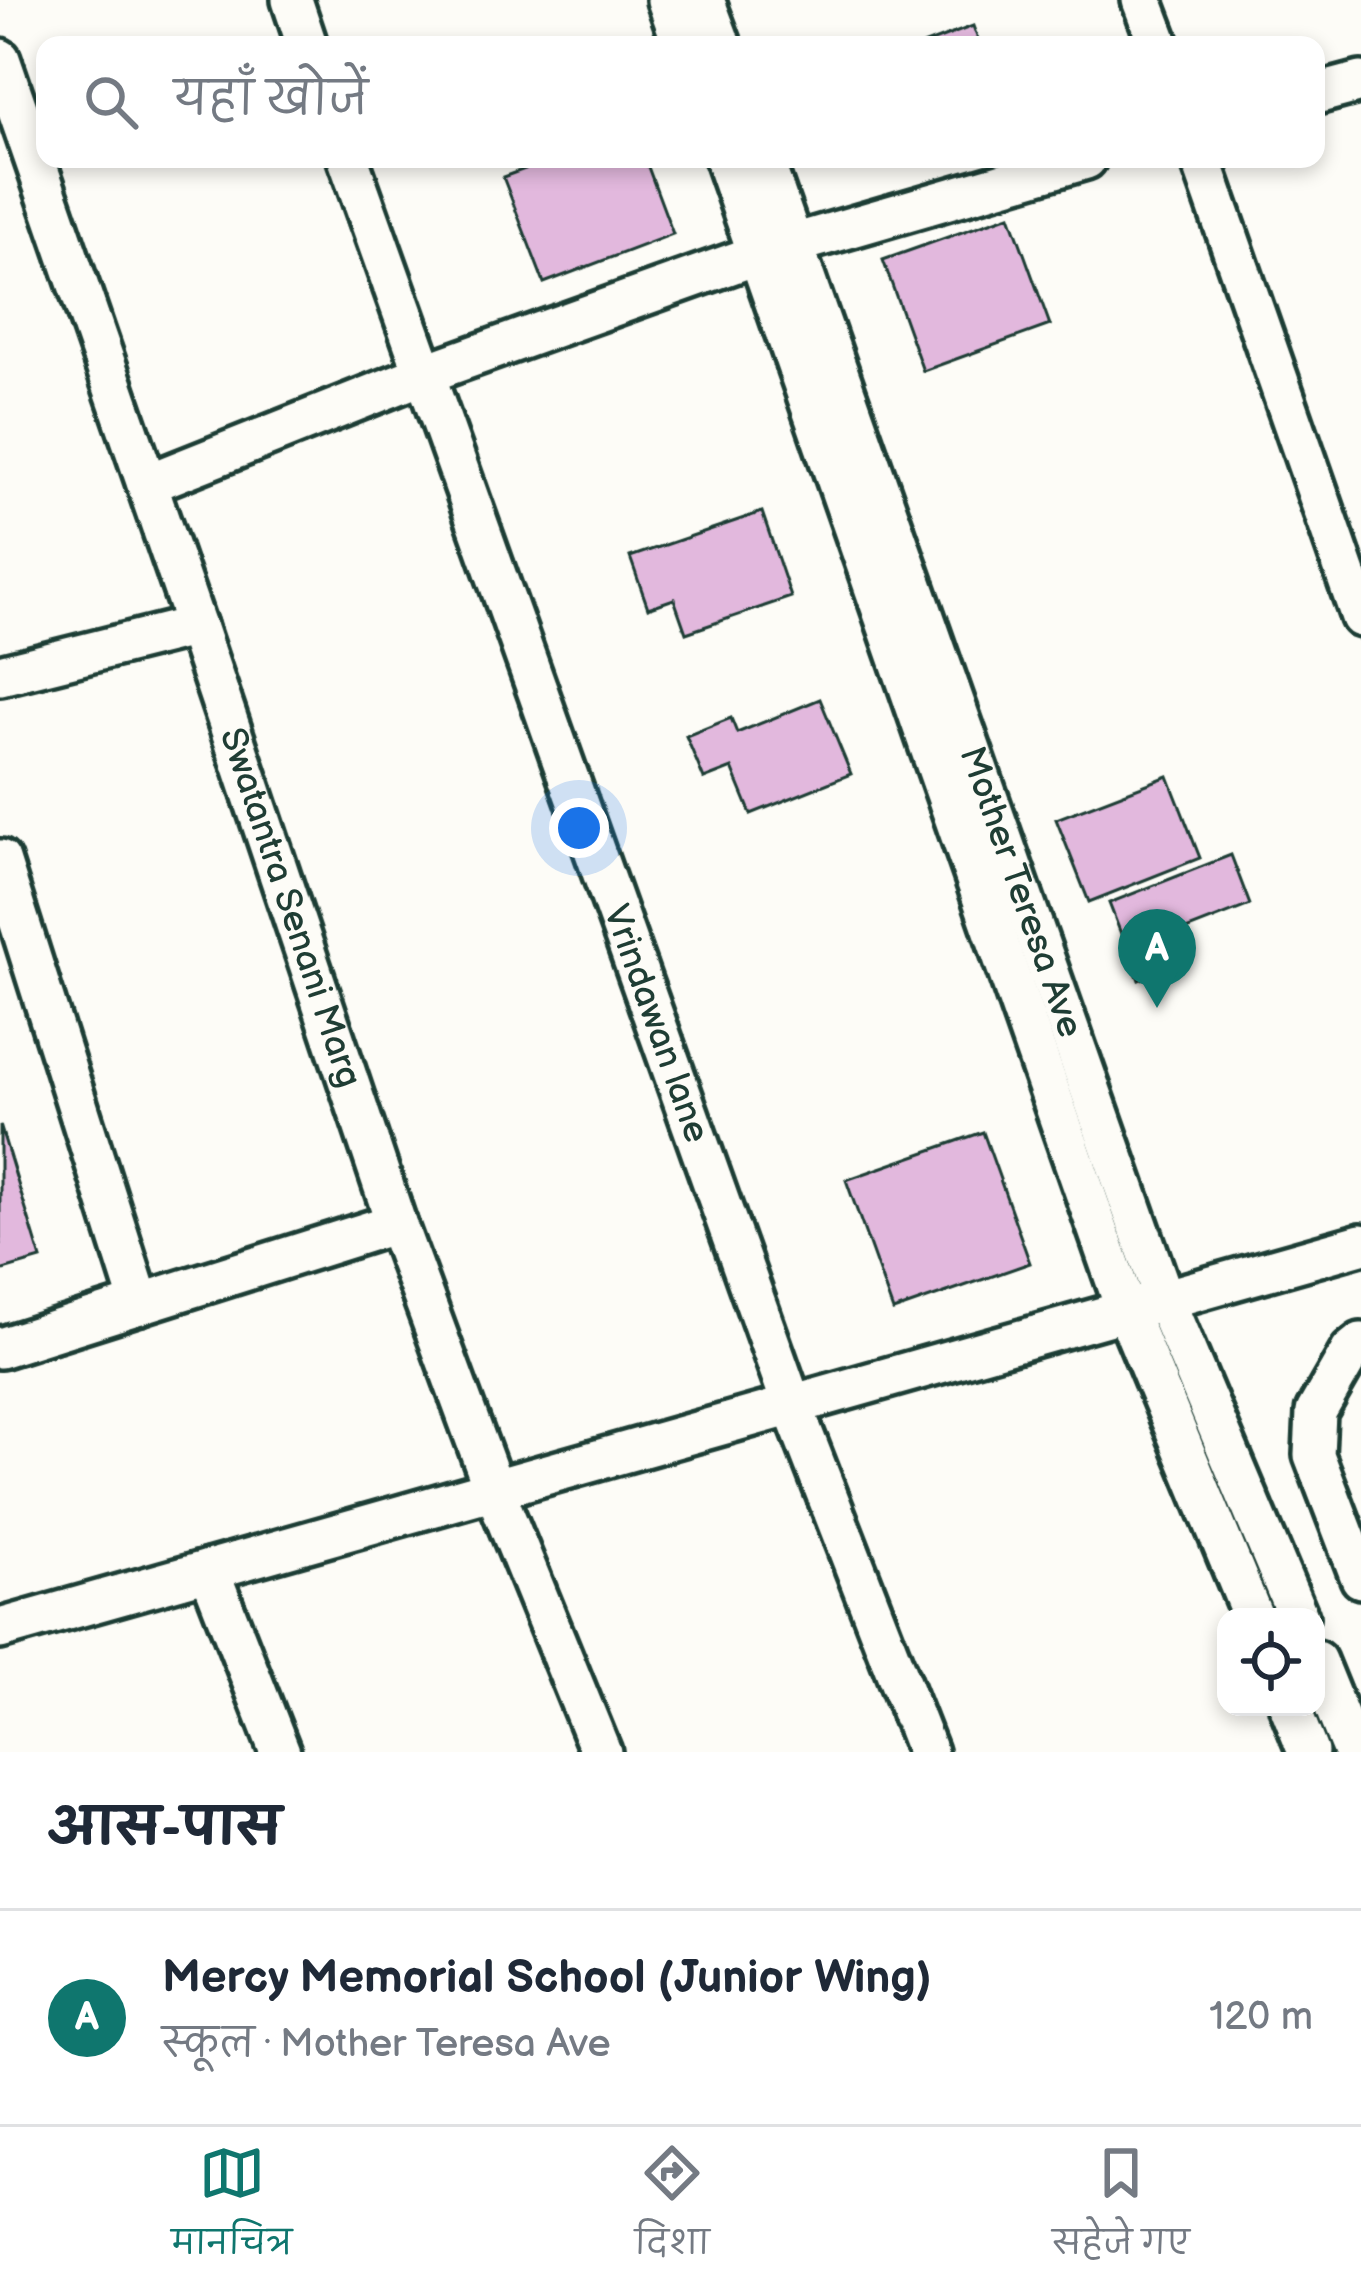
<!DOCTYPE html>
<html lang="hi">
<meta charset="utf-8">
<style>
:root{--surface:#fff;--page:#f6f6f7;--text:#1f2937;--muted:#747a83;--line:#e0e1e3;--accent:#0f766e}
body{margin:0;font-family:"Balsamiq Sans","Playpen Sans Deva",sans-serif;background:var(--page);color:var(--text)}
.controls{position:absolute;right:36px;bottom:36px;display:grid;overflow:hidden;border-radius:24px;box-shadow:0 6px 18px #0003}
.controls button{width:108px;height:108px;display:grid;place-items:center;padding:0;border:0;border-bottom:3px solid var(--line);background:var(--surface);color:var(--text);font:60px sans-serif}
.you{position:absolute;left:579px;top:828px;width:42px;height:42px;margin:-30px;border:9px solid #fff;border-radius:50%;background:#1a73e8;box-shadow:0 0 0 18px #1a73e833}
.badge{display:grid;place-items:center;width:78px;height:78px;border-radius:50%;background:var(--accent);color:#fff;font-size:39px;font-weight:700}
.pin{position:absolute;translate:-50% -99px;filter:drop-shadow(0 3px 6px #0008)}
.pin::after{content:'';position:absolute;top:63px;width:42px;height:36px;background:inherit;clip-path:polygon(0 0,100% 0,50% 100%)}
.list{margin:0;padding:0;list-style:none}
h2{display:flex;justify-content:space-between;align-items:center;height:156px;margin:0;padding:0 48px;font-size:51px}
h2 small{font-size:39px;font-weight:400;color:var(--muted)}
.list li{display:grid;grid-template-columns:78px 1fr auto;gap:36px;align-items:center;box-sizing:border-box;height:216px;padding:0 48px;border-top:3px solid var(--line)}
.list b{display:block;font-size:45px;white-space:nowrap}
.list p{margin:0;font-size:39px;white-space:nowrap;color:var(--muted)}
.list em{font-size:39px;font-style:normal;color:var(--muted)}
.icon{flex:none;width:66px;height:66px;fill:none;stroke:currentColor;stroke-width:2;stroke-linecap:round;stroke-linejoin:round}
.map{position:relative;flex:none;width:1361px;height:1752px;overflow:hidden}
.search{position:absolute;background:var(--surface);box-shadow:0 6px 18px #0003;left:36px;right:36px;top:36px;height:132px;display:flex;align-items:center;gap:30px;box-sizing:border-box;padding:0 42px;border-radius:24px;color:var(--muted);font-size:45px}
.sheet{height:372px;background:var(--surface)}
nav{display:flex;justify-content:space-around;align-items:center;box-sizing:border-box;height:168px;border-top:3px solid var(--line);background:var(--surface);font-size:33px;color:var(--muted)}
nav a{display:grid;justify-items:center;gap:6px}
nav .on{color:var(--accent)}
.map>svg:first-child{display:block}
</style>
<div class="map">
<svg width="1361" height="1752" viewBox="0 0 1361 1752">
<rect width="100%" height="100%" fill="#fdfcf7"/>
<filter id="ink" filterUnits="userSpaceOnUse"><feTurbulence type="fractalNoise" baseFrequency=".00833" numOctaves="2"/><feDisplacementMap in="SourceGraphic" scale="24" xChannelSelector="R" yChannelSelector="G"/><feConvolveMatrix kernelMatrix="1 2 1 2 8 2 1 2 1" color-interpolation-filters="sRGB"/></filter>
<g filter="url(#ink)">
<path fill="#e2b8dd" stroke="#1f3d34" stroke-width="3" d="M 973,26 L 980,45 L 923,45 Z
M 552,159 L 645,159 L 673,234 L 544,283 L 503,177 Z
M 1010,215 L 1050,325 L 923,371 L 883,260 Z
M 762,512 L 791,597 L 686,633 L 674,599 L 648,608 L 630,557 Z
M 820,699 L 851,774 L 751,814 L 732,768 L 704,779 L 686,736 L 731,718 L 737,733 Z
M 1168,776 L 1200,858 L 1089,902 L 1056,819 Z
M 1231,855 L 1250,905 L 1178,933 L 1189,960 L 1139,980 L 1109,903 Z
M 0,1125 L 41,1259 L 0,1271 Z
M 983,1132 L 1030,1263 L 893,1311 L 846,1180 Z"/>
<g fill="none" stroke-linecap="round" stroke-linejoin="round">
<g stroke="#1f3d34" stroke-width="48">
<g id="minor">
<path d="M 292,0 L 307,45"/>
<path d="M 667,0 L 683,45"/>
<path d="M 704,0 L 721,45"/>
<path d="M 1142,0 L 1159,45"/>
<path id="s1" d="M 0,59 L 196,626 L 396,1223 L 494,1489 L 601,1752"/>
<path d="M 1316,94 L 1361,82"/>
<path id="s2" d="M 348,159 L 792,1405 L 927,1752"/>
<path d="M 725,159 L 1126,1310 L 1253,1617"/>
<path id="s3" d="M 763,159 L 1164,1299 L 1298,1617"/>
<path d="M 1201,159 L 1361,617"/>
<path d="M 147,484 L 424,374 L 759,254 L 1086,159"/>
<path d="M 0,675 L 196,626"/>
<path d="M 0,860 L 140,1304"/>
<path d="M 1361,1343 L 1351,1351 L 1316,1412 L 1314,1455 L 1361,1578"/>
<path d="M 0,1348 L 396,1223"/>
<path d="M 209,1570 L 280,1752"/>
<path d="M 0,1629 L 1361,1244"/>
<path d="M 1316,1661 L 1353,1752"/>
<path d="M 1290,1707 L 1308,1752"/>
</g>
</g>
<use href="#minor" stroke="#fdfcf7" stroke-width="39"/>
</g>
</g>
<g text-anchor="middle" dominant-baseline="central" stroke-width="9" stroke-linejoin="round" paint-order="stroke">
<g font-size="36" fill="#1f3d34" stroke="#fdfcf7">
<text stroke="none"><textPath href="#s3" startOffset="777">Mother Teresa Ave</textPath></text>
<text stroke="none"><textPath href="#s1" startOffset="897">Swatantra Senani Marg</textPath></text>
<text stroke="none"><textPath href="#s2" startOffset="918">Vrindawan lane</textPath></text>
</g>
</g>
</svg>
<div class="controls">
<button><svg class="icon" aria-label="locate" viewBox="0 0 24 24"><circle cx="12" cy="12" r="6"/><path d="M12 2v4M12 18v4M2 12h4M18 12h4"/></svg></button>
</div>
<div class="you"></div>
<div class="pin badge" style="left:1157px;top:1008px">A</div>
<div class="search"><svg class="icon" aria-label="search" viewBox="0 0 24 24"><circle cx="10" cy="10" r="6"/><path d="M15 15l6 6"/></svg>यहाँ खोजें</div>
</div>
<section class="sheet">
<h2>आस-पास<small></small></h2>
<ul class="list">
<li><span class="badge">A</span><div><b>Mercy Memorial School (Junior Wing)</b><p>स्कूल · Mother Teresa Ave</p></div><em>120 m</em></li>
</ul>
</section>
<nav>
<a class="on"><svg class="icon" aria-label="map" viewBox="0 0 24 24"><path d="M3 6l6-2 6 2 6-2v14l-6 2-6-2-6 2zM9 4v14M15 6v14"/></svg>मानचित्र</a>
<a><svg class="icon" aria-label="directions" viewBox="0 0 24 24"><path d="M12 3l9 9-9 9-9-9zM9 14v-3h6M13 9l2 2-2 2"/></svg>दिशा</a>
<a><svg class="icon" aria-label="saved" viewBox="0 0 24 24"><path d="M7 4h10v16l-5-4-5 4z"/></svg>सहेजे गए</a>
</nav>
